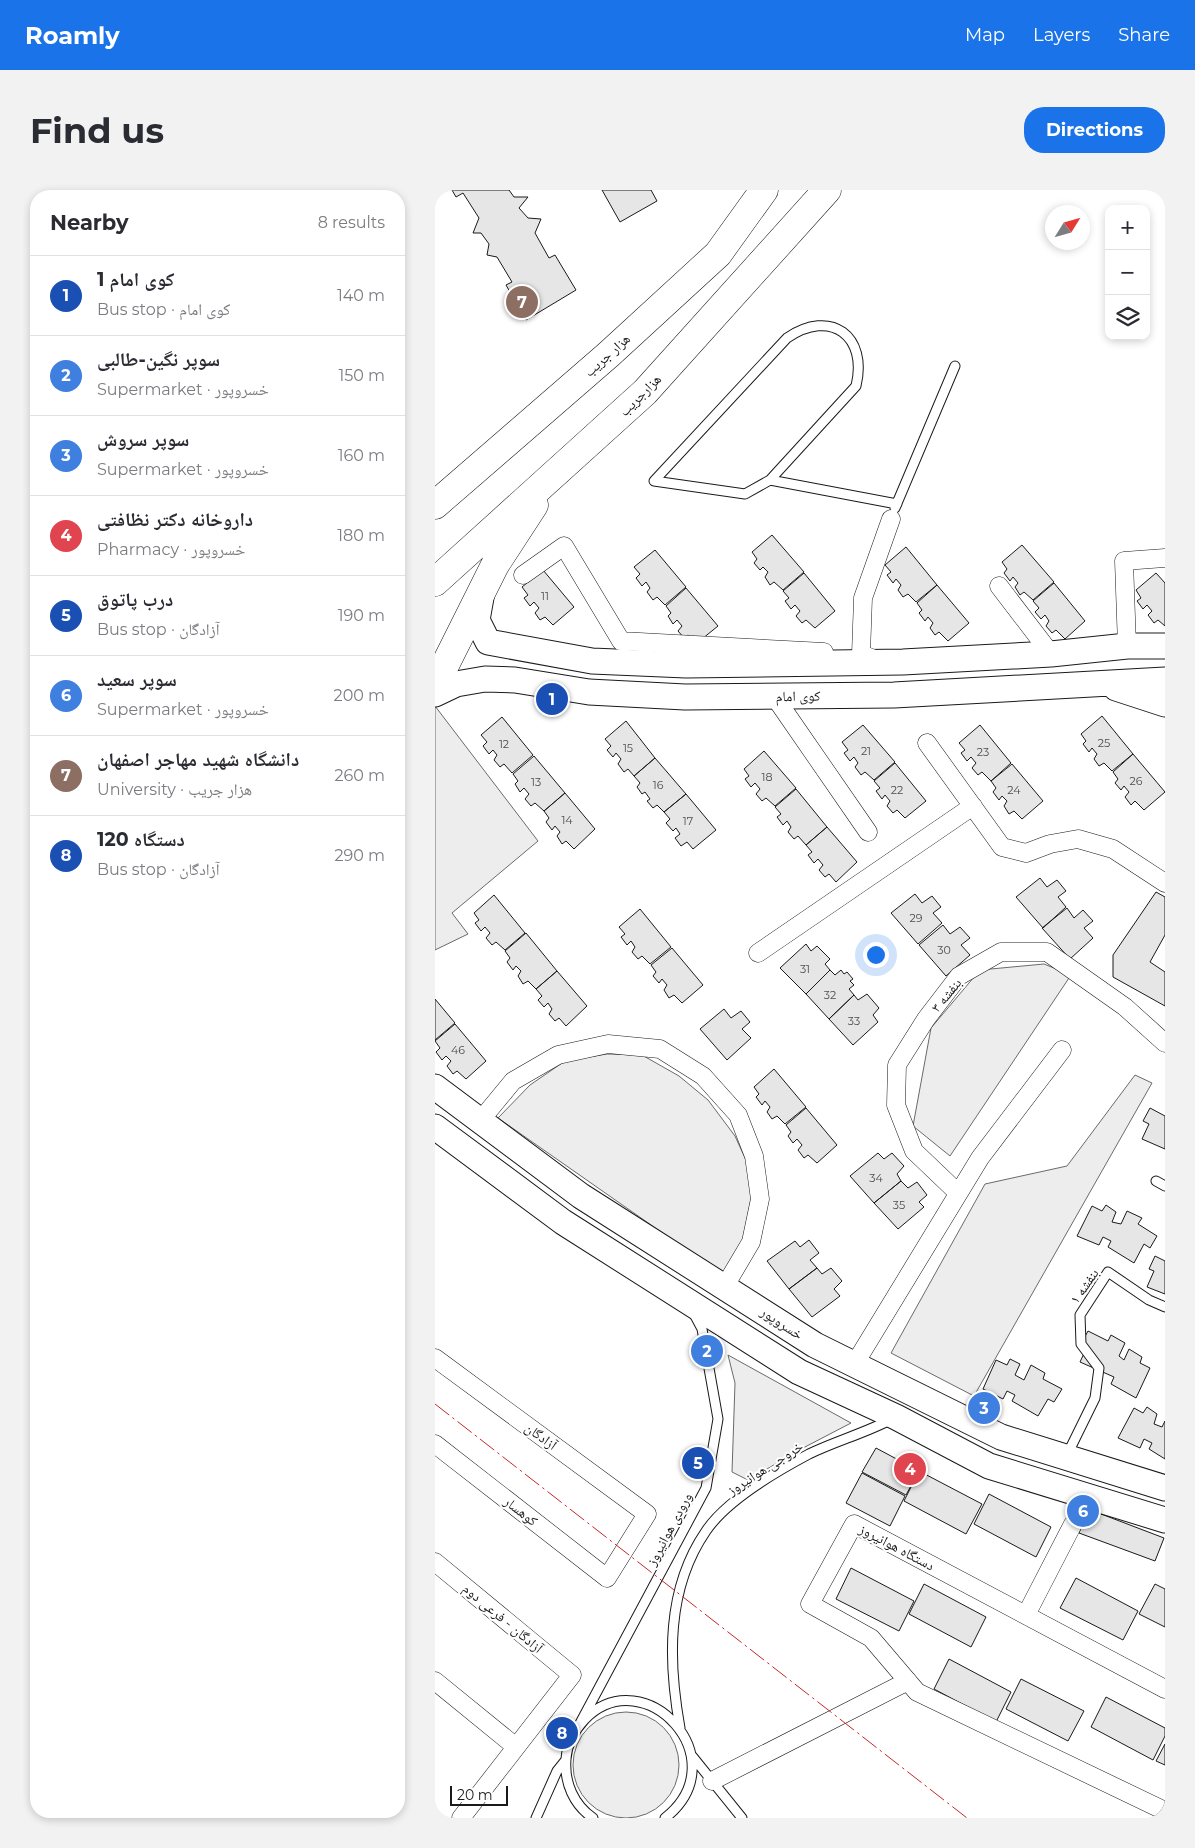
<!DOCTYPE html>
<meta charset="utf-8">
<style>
:root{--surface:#fff;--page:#f2f2f3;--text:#2b2b33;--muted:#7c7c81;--line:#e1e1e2;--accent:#1a73e8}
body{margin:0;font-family:Montserrat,"Noto Naskh Arabic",sans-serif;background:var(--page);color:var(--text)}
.controls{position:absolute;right:15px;top:15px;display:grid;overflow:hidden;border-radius:10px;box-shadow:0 2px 8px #0003}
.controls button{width:45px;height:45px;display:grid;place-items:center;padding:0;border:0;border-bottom:1px solid var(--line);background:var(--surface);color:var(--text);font:25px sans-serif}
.compass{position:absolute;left:610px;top:15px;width:45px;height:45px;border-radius:50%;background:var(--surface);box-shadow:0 2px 8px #0003;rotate:53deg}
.scale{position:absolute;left:15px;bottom:12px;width:58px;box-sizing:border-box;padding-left:5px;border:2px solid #1a1a1a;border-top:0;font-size:14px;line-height:18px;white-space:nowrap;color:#1a1a1a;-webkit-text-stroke:4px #fff;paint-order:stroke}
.you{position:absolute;left:440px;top:764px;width:18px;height:18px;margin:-12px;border:4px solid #fff;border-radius:50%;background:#1a73e8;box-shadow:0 0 0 8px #1a73e833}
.badge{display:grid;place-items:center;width:32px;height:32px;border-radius:50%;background:var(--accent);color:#fff;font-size:16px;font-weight:700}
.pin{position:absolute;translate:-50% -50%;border:2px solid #fff;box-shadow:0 1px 5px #0006}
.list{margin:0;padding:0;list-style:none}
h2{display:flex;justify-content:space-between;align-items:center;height:65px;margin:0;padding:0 20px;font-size:21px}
h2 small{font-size:16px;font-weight:400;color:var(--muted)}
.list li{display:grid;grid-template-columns:32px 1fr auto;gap:15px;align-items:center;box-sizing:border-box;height:80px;padding:0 20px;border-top:1px solid var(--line)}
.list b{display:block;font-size:19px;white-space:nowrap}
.list p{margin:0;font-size:16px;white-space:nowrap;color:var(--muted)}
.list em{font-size:16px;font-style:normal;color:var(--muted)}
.icon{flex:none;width:28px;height:28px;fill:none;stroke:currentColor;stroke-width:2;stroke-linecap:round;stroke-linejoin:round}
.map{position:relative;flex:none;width:730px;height:1628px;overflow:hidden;border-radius:20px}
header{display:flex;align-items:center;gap:30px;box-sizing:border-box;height:70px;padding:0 25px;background:var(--accent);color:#fff}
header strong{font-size:24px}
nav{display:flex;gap:28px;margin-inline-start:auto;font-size:18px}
.intro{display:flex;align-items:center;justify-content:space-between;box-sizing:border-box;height:120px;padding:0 30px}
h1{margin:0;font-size:35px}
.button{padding:12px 22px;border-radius:20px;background:var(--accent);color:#fff;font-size:18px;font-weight:700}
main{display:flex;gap:30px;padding:0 30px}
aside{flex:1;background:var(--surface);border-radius:20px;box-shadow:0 2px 8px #0003}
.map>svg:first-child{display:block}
</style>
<header>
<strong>Roamly</strong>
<nav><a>Map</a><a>Layers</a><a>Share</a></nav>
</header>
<div class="intro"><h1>Find us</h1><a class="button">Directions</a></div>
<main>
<aside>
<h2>Nearby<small>8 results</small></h2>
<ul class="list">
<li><span class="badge" style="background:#1a4fb4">1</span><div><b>کوی امام 1</b><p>Bus stop · کوی امام</p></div><em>140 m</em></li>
<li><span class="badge" style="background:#3f7fe0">2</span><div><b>سوپر نگین-طالبی</b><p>Supermarket · خسروپور</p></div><em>150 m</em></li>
<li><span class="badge" style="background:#3f7fe0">3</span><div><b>سوپر سروش</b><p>Supermarket · خسروپور</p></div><em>160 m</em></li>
<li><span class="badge" style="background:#e0444e">4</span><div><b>داروخانه دکتر نظافتی</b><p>Pharmacy · خسروپور</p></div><em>180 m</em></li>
<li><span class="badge" style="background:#1a4fb4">5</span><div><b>درب پاتوق</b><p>Bus stop · آزادگان</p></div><em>190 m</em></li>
<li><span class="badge" style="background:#3f7fe0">6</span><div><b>سوپر سعید</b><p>Supermarket · خسروپور</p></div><em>200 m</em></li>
<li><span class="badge" style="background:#8d6e63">7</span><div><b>دانشگاه شهید مهاجر اصفهان</b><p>University · هزار جریب</p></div><em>260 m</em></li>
<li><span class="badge" style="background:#1a4fb4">8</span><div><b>120 دستگاه</b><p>Bus stop · آزادگان</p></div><em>290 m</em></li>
</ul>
</aside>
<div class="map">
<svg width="730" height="1628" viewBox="0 0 730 1628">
<rect width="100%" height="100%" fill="#fff"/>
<path fill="#ededed" stroke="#6a6a6a" d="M 0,516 L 103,651 L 17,723 L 33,744 L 0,760 Z
M 609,774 L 636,785 L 515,966 L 478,936 L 496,838 L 545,780 Z
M 172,864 L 207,865 L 244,886 L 273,910 L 300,946 L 320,990 L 306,1059 L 289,1086 L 63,928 L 95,895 L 130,871 Z
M 700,885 L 717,893 L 539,1206 L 456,1163 L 550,994 L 632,976 Z
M 293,1165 L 416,1233 L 368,1258 L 313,1290 L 297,1282 L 300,1193 Z
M138 1575a53 53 0 1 1 106 0a53 53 0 1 1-106 0Z"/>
<path fill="#e6e6e6" stroke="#1a1a1a" d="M 17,0 L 74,0 L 79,7 L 93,7 L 84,18 L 93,28 L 106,29 L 100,43 L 114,68 L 120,65 L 141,100 L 91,130 L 71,95 L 77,92 L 62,67 L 52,65 L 54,54 L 46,43 L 38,43 L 44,28 L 28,3 L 21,7 Z
M 167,0 L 216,0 L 222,11 L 185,32 Z
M 337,345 L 369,382 L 348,400 L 339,392 L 335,395 L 330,387 L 333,382 L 328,377 L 325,380 L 319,373 L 322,369 L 317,362 Z
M 587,355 L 619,392 L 598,410 L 589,402 L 585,405 L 580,397 L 583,393 L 578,387 L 575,391 L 569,383 L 572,379 L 567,372 Z
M 471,357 L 502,395 L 481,412 L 473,404 L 468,407 L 463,400 L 466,395 L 461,389 L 458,393 L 452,385 L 456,382 L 450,375 Z
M 220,360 L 251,397 L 230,415 L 222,407 L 218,410 L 212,402 L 215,398 L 211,392 L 207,396 L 201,388 L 205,384 L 199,377 Z
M 108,380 L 139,417 L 118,435 L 110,427 L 105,430 L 100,423 L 104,418 L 99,412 L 95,416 L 89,408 L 93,405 L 87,397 Z
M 369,383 L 400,421 L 380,438 L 371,430 L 367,433 L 361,426 L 365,421 L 360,415 L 356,419 L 350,411 L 354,408 L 348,401 Z
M 721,383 L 730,393 L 730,436 L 723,430 L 719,433 L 713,425 L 717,421 L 712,415 L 708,419 L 702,411 L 706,408 L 701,400 Z
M 619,393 L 650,431 L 630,449 L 621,440 L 617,443 L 611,436 L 614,431 L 610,425 L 606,429 L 600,422 L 604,418 L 598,411 Z
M 502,395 L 534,433 L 513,451 L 504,442 L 500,445 L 495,438 L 498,433 L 493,427 L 490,431 L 484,423 L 487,420 L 482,413 Z
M 251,398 L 283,436 L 262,453 L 253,445 L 249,448 L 243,441 L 247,436 L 242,430 L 238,434 L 233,426 L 236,423 L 231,416 Z
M 667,526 L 698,564 L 677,581 L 669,573 L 664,576 L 659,569 L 662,564 L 657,558 L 654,562 L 648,554 L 651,551 L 646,544 Z
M 67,527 L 98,565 L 77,583 L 69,574 L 65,577 L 59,570 L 62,565 L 58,560 L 54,564 L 48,556 L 52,552 L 46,545 Z
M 191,531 L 220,568 L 199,586 L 193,579 L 189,582 L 183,574 L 186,569 L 181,563 L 178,567 L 172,560 L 176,556 L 170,549 Z
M 428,535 L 460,572 L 439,590 L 430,582 L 426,585 L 420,577 L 423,573 L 419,567 L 415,571 L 409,563 L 413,560 L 407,552 Z
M 545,535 L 576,573 L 556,591 L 547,582 L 543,585 L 537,578 L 541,573 L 536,567 L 532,571 L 526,563 L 530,560 L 524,553 Z
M 329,561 L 361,598 L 340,616 L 331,608 L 327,611 L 321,604 L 325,599 L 320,593 L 316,597 L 310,589 L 314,586 L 309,579 Z
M 698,564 L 730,602 L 709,620 L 700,611 L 696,615 L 690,607 L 694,602 L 689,596 L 686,600 L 680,593 L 683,589 L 678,582 Z
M 99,566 L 130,603 L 109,621 L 100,613 L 96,616 L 90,609 L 94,604 L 89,598 L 85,602 L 80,594 L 83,591 L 78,584 Z
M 220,568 L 251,604 L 229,622 L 222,615 L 218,618 L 212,611 L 215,609 L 210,602 L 207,604 L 202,597 L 205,593 L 199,586 Z
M 460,573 L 491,611 L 470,628 L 462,620 L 458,623 L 452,616 L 455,611 L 450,605 L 447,609 L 441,601 L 445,598 L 439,591 Z
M 577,574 L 608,611 L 587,629 L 579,621 L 574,624 L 569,616 L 572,611 L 567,606 L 564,610 L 558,602 L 561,598 L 556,591 Z
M 361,599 L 392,637 L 371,655 L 363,646 L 359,649 L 353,642 L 356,637 L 352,631 L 348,635 L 342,627 L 346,624 L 340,617 Z
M 130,603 L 160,639 L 139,659 L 131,651 L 127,654 L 122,646 L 125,642 L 120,636 L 117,640 L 111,632 L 114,628 L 109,621 Z
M 251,604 L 281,640 L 258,659 L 252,652 L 246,656 L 240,648 L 245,644 L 241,638 L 238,641 L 231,633 L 235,629 L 229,622 Z
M 392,637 L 422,672 L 401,692 L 394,684 L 390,687 L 384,680 L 388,675 L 383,669 L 379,673 L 373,665 L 377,662 L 371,655 Z
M 605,688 L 612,697 L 622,690 L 631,701 L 623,707 L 631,717 L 608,738 L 581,707 Z
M 721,702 L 730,707 L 730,745 L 715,772 L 730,782 L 730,816 L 678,787 L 678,765 Z
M 480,704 L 487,713 L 497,706 L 506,717 L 498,723 L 507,733 L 483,754 L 456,723 Z
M 59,705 L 90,743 L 70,760 L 61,752 L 57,755 L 51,748 L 55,743 L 50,737 L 46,741 L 40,733 L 44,730 L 39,723 Z
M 632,718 L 639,728 L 648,720 L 658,731 L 649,738 L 658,748 L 635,769 L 607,738 Z
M 205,719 L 236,757 L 215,774 L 207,766 L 203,769 L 197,762 L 200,757 L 196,751 L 192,755 L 186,747 L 190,744 L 184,737 Z
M 508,735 L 515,744 L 525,737 L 535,748 L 526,755 L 535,765 L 511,786 L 484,755 Z
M 91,743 L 122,781 L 101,799 L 93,791 L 88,794 L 83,786 L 86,781 L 81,776 L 78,780 L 72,772 L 75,768 L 70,761 Z
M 371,754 L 376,761 L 382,756 L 395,769 L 390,774 L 395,780 L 371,804 L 345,778 Z
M 237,758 L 268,795 L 247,813 L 239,805 L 234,808 L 229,800 L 232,795 L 227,789 L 224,793 L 218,786 L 221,782 L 216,775 Z
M 395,780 L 400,785 L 406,780 L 409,784 L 412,782 L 418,789 L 415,791 L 419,795 L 414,799 L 419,805 L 394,829 L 371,804 Z
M 122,781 L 152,816 L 131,836 L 124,828 L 120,831 L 114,824 L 117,819 L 113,813 L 109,817 L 103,810 L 107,806 L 101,799 Z
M 432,804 L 444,818 L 438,825 L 443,832 L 418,855 L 394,829 L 419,805 L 423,810 Z
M 0,809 L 20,833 L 0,850 Z
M 289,819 L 296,828 L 306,821 L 315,832 L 307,839 L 316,848 L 292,870 L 265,839 Z
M 20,834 L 51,871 L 31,889 L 22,881 L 18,884 L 12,876 L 16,871 L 11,866 L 7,870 L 1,862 L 5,858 L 0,851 Z
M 339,879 L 371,917 L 350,934 L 342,926 L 337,929 L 332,922 L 335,917 L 330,911 L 327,915 L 321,907 L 324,904 L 319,897 Z
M 371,918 L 402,955 L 382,973 L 373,965 L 369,968 L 363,960 L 367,955 L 362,949 L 358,953 L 353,946 L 356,942 L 351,935 Z
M 715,918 L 730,926 L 730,959 L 707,949 L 714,934 L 708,931 Z
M 443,963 L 449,969 L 457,963 L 469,976 L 462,984 L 466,991 L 439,1013 L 415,986 Z
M 466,991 L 473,998 L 482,992 L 492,1005 L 484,1012 L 489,1017 L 463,1039 L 439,1013 Z
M 671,1015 L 681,1022 L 677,1032 L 686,1034 L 692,1021 L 707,1028 L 703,1034 L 722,1046 L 715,1058 L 709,1054 L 699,1073 L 673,1057 L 676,1051 L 668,1047 L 664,1055 L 642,1046 L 657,1016 L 667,1021 Z
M 374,1050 L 384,1063 L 375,1070 L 382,1078 L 354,1099 L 332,1071 L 360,1051 L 365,1057 Z
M 720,1066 L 730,1071 L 730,1104 L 712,1097 L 719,1081 L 714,1079 Z
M 382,1078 L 387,1084 L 396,1078 L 407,1091 L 399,1099 L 405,1106 L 377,1127 L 354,1099 Z
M 653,1141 L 673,1151 L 676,1145 L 690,1153 L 684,1166 L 689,1170 L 694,1159 L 707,1167 L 705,1173 L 715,1178 L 701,1208 L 676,1194 L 679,1187 L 645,1172 L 652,1157 L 646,1154 Z
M 575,1169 L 585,1174 L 580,1185 L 589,1190 L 596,1175 L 610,1183 L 608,1189 L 627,1199 L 619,1212 L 613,1209 L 603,1226 L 577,1211 L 580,1205 L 572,1201 L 568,1209 L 548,1199 L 561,1170 L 572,1175 Z
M 712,1217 L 722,1224 L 719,1234 L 727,1237 L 730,1231 L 730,1269 L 714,1259 L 717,1253 L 709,1249 L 705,1258 L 683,1248 L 699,1218 L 708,1223 Z
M 441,1258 L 484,1281 L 471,1305 L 427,1282 Z
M 484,1281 L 547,1314 L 531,1344 L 469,1311 Z
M 427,1283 L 470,1306 L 455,1336 L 411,1313 Z
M 554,1304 L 616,1337 L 601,1367 L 539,1334 Z
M 653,1319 L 729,1348 L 720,1371 L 644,1343 Z
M 416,1378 L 479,1411 L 464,1441 L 401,1409 Z
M 641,1388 L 703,1421 L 688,1450 L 625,1418 Z
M 489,1394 L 551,1427 L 536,1457 L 474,1424 Z
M 720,1394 L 730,1399 L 730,1437 L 704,1424 Z
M 514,1469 L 576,1502 L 561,1532 L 499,1499 Z
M 586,1489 L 649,1521 L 633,1551 L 571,1519 Z
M 671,1507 L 730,1538 L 730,1546 L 718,1570 L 656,1537 Z
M 730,1554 L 730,1575 L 721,1571 Z"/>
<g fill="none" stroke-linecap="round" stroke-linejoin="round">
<g stroke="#1a1a1a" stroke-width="11">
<path id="lane" d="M 335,290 L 421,196 C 433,146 396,118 352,148 L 219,291 L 310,304 L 335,290 L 462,314
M 460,318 L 520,176
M 721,991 L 730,996
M 631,1267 L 660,1208 L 664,1178 L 646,1154 L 645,1125 L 673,1082 L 714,1110 L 730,1117
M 143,1537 L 271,1298 L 283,1229 L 267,1139 L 259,1124
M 245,1538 C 233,1471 231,1399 271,1341 C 291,1311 342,1281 374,1264 C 401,1251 430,1243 457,1229
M 257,1566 L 307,1628
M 101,1628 L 122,1581 L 130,1571
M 158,1628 C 139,1615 129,1593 131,1569 C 132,1553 139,1541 150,1529 C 210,1469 304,1570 230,1628"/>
</g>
<g stroke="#1a1a1a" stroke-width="19">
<path id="street" d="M 88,385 L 129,356 L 186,451 L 389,462
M 564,396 L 616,464
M 692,456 L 689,371 L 730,368
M 444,471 L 426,464 L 428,408 L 456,329
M 339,506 L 433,642
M 492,553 L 567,657 L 591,663 L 615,654 L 643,649 L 678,659 L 730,693
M 323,763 L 538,616
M 45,931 L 78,891 L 123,865 L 173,854 L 225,859 L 268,886 L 303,925 L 319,966 L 325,1009 L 316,1052 L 290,1096
M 523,1003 L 479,961 L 461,915 L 462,875 L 491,829 L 524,786 L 566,762 L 612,762 L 690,817 L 730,853
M 0,1168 L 212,1324 L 172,1388 L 0,1254
M 419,1175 L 545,968 L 627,860
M 0,1372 L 137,1485 L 26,1628
M 591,1425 L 638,1334
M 0,1491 L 81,1557
M 730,1499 L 419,1334 L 375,1414 L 436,1448 L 482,1502 L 730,1621
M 277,1591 L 473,1491"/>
</g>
<g stroke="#1a1a1a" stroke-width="27">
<path id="secondary" d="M 47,402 L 42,430 L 53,452 L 157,471 L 251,475 L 468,472 L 616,464 L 692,456 L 730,456
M 681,498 L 730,514
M 0,504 L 21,494 L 50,489 L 80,490 L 154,502 L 250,507 L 459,505 L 730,490
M 0,897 L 146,1006 L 380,1155 L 566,1247 L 730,1298
M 0,937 L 128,1032 L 364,1182 L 461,1227 L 554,1276 L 730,1330"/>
</g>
<g stroke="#1a1a1a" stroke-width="29">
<path id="primary" d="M 0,315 L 173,165 L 283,64 L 329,0
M 0,392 L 210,202 L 392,0
M 0,495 L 60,375 L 99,315"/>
</g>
<use href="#lane" stroke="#fff" stroke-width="9"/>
<use href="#street" stroke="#fff" stroke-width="18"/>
<use href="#secondary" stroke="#fff" stroke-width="25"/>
<use href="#primary" stroke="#fff" stroke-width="28"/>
<path stroke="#c62828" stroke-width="1" stroke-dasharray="18 4 2.5 4" stroke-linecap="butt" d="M 0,1214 L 532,1628"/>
</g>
<g text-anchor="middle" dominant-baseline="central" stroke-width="4" stroke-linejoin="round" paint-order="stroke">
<g font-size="11" fill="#4d4d4d">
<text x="110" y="406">11</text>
<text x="669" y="553">25</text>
<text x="69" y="554">12</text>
<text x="193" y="558">15</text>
<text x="431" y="561">21</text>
<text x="548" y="562">23</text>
<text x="332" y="587">18</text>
<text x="701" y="591">26</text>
<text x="101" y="592">13</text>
<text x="223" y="595">16</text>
<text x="462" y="600">22</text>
<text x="579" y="600">24</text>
<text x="132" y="630">14</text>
<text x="253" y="631">17</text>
<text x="481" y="728">29</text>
<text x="509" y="760">30</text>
<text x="370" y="779">31</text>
<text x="395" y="805">32</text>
<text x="419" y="831">33</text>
<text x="23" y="860">46</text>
<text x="441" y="988">34</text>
<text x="464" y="1015">35</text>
</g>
<g font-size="14" fill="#1a1a1a" stroke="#fff">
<text transform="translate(172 165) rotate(-42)">هزار جریب</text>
<text transform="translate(205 205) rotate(-45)">هزارجریب</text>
<text transform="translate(363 506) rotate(-1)">کوی امام</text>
<text transform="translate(511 805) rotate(-51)">بنفشه ۳</text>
<text transform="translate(649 1096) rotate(-55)">بنفشه ۱</text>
<text transform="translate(347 1133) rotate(33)">خسروپور</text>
<text transform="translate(106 1246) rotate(36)">آزادگان</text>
<text transform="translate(330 1278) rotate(-33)">خروجی هوانیروز</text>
<text transform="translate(86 1321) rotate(38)">کوهسار</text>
<text transform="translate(234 1339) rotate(-62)">ورودی هوانیروز</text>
<text transform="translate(462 1357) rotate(28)">دستگاه هوانیروز</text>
<text transform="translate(68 1428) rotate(40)">آزادگان - فرعی دوم</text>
</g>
</g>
</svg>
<div class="controls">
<button>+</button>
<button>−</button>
<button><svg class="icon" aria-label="layers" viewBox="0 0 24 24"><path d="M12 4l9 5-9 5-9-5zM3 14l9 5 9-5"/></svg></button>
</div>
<svg class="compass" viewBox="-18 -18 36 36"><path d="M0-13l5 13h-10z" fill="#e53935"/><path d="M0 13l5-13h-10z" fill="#7c7c81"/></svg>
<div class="scale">20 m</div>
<div class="you"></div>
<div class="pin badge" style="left:117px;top:509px;background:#1a4fb4">1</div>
<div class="pin badge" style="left:272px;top:1161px;background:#3f7fe0">2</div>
<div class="pin badge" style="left:549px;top:1218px;background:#3f7fe0">3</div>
<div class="pin badge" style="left:475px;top:1279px;background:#e0444e">4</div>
<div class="pin badge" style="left:263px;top:1273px;background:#1a4fb4">5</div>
<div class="pin badge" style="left:648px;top:1321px;background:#3f7fe0">6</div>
<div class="pin badge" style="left:87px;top:112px;background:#8d6e63">7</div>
<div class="pin badge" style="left:127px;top:1543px;background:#1a4fb4">8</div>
</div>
</main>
